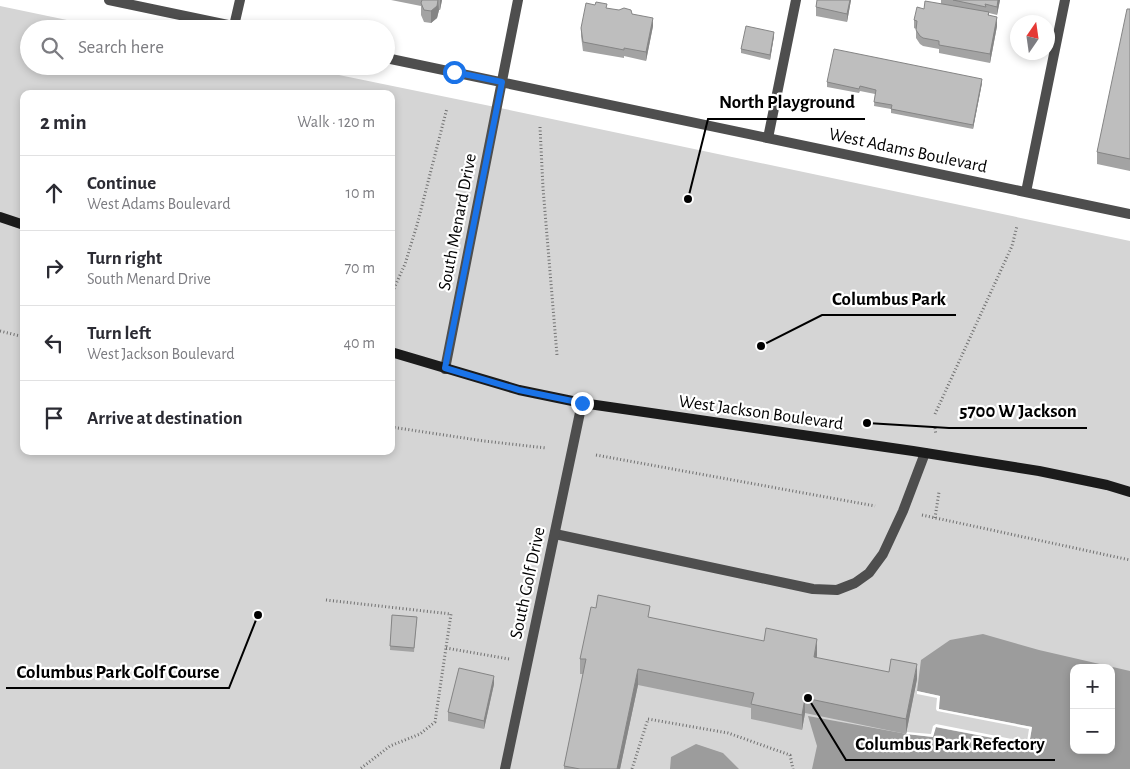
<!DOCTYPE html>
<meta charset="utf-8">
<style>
:root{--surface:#fff;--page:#f2f2f3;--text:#2b2b33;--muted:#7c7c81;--line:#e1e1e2}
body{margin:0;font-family:"Alegreya Sans",sans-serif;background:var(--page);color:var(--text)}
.controls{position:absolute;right:15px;bottom:15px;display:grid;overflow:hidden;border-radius:10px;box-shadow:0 2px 8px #0003}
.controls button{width:45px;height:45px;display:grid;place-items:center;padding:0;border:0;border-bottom:1px solid var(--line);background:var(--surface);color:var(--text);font:25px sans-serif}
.compass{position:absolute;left:1010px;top:15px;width:45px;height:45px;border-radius:50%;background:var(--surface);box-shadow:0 2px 8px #0003;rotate:13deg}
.stop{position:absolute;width:15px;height:15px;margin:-11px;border:4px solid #1a73e8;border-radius:50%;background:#fff}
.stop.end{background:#1a73e8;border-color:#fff;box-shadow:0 1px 5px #0008}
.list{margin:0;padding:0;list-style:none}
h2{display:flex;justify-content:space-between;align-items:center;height:65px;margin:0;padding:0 20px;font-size:21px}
h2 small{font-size:16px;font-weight:400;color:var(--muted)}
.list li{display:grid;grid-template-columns:32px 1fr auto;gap:15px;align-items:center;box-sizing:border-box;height:75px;padding:0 20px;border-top:1px solid var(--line)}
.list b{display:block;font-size:19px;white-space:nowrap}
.list p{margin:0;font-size:16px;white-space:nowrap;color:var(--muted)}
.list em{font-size:16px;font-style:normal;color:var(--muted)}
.icon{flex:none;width:28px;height:28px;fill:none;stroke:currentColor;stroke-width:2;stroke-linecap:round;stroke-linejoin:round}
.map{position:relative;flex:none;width:1130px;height:769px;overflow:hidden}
.search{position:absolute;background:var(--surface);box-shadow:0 2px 8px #0003;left:20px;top:20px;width:375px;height:55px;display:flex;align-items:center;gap:12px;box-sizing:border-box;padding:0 18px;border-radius:28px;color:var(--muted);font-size:19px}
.panel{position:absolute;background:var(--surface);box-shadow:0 2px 8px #0003;left:20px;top:90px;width:375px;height:365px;border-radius:10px}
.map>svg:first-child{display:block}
</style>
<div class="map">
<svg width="1130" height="769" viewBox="0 0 1130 769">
<rect width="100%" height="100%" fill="#fff"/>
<path fill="#d5d5d5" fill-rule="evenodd" d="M 0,6 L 110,29 L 29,29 L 29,66 L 295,66 L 500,108 L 1130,241 L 1130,769 L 0,769 ZM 24,94 L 391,94 L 391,451 L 24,451 ZM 1074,668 L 1111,668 L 1111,750 L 1074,750 Z"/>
<path fill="#9c9c9c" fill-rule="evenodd" d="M 983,634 L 1039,650 L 1130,671 L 1130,769 L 812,769 L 817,746 L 808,716 L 907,734 L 933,737 L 935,727 L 1029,745 L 1032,727 L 938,709 L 940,696 L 917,691 L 921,660 L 950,640 ZM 1074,668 L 1111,668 L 1111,750 L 1074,750 Z
M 696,744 L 723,753 L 739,769 L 670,769 L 671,757 Z"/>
<path fill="#fff" d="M 917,691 L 940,696 L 939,709 L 1032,727 L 1029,745 L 936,727 L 933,737 L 906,734 L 907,732 L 931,734 L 933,726 L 936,724 L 1027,742 L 1029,729 L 937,711 L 936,709 L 937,698 L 917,694 Z"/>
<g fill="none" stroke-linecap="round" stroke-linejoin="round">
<path stroke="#707070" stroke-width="3" stroke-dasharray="1 2.5" stroke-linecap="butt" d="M 540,127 L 543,188 L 557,355
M 391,295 L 405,264 L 417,225 L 447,108
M 0,331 L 24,337
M 935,414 L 1012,246 L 1017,226
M 391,427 L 484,441 L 546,448
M 935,428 L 936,435
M 596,455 L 875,506
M 922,515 L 1130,560
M 935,518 L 939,492
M 326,600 L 451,614 L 435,722 L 420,734 L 390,746 L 360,769
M 446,648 L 509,659
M 632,769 L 648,719 L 728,733 L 790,755 L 793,769"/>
<path stroke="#4e4e4e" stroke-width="10" d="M 234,26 L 240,0
M 768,138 L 796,0
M 555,534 L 813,589 L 837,590 L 855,583 L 869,573 L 883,554 L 903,511 L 925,453"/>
<path stroke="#4e4e4e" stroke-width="10" d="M 109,0 L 247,29
M 386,58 L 1130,214
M 1026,192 L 1065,0
M 445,369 L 518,0
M 505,769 L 582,403"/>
<path stroke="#1b1b1b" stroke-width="10" d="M 0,217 L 24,225
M 391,352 L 519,390 L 582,403 L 913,451 L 1039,471 L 1107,485 L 1130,492"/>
</g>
<path fill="#a3a3a3" d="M 391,0 L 442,0 L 440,10 L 439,10 L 437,18 L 431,23 L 424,22 L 421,15 L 421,6 Z
M 817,0 L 851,0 L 847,22 L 816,16 L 816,7 Z
M 941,0 L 1000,0 L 997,15 L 989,13 L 989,16 L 997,26 L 990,63 L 939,53 L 939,49 L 923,46 L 920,44 L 916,38 L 916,29 L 914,28 L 914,20 L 924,9 L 941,4 Z
M 607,8 L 632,14 L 653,26 L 646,61 L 624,56 L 624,58 L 583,51 L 581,36 L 581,28 Z
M 1130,9 L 1130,171 L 1097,164 L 1097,152 Z
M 774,36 L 770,60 L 741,53 L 741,49 Z
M 827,82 L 982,83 L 973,129 L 891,113 L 891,109 L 874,106 L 875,94 L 860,91 L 859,93 L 827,87 Z
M 392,615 L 417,617 L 414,652 L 390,650 Z
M 650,618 L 817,655 L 817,658 L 917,679 L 906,734 L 805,713 L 802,730 L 751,719 L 751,708 L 638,685 L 620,769 L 564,769 L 564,766 L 583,674 L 580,674 L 580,659 Z
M 494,684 L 484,729 L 448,721 L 448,712 Z"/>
<path fill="#858585" d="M 438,0 L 439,10 L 437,18 L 431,23 L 431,11 Z
M 440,0 L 442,0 L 440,10 Z
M 850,0 L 851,0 L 847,22 L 847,14 Z
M 998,0 L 1000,0 L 997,15 L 997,7 Z
M 997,17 L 997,26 L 990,63 L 990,54 Z
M 653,18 L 653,26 L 646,61 L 646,52 Z
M 774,32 L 774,36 L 770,60 L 770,55 Z
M 982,79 L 982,83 L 973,129 L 973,125 Z
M 817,639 L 817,655 L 814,672 L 814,657 Z
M 917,664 L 917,679 L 906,734 L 906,719 Z
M 638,669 L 638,685 L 620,769 L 617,769 Z
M 494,676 L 494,684 L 484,729 L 484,721 Z
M 805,698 L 805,713 L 802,730 L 802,715 Z"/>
<path fill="#bebebe" stroke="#858585" d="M 422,0 L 438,0 L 437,6 L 431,11 L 424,10 L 421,3 Z
M 817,0 L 850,0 L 847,14 L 816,7 Z
M 953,0 L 998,0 L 997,7 L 985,4 L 986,7 Z
M 925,1 L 989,12 L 988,15 L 997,17 L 990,54 L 939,45 L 939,41 L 923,38 L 920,36 L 916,30 L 917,21 L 914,20 L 917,7 L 924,9 Z
M 596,2 L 607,4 L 606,8 L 619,10 L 624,8 L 631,10 L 632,14 L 653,18 L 646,52 L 624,48 L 624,50 L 583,42 L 581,28 L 586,3 L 595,5 Z
M 1127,9 L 1130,9 L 1130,159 L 1097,152 Z
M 746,26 L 774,32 L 770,55 L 741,49 Z
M 834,49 L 982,79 L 973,125 L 891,109 L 892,105 L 874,102 L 876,90 L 860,86 L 859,89 L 827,82 Z
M 598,595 L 650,606 L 648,617 L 764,641 L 766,628 L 817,639 L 814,657 L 889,672 L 891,659 L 917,664 L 906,719 L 805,698 L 802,715 L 751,704 L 754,693 L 638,669 L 617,769 L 580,769 L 564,766 L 586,659 L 580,659 L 591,607 L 596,608 Z
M 392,615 L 417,617 L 414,648 L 390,646 Z
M 459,668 L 494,676 L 484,721 L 448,712 Z"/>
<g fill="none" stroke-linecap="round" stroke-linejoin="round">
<path stroke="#1a73e8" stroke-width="6" d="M 454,72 L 502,82 L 445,368 L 519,390 L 582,403"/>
</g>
<g text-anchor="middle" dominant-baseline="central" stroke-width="4.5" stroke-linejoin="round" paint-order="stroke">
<g font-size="18" fill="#000" stroke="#fff">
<text transform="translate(908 151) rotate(12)">West Adams Boulevard</text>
<text transform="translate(458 222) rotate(-79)">South Menard Drive</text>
<text transform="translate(761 413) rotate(8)">West Jackson Boulevard</text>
<text transform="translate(528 583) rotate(-78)">South Golf Drive</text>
</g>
</g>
<path fill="none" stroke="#000" stroke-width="2" d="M688 199L708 119H865M761 346L822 315H956M867 423L949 428H1087M258 615L229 688H6M808 698L846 760H1055"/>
<g fill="#000" stroke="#fff" stroke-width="2">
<circle cx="688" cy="199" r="5"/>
<circle cx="761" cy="346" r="5"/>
<circle cx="867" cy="423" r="5"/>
<circle cx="258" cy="615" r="5"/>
<circle cx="808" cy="698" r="5"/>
</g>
<g font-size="19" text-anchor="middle" font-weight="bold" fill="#000" stroke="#fff" stroke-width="4.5" stroke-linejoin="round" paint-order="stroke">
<text x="787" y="108">North Playground</text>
<text x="889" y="305">Columbus Park</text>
<text x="1018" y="417">5700 W Jackson</text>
<text x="118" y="678">Columbus Park Golf Course</text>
<text x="950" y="750">Columbus Park Refectory</text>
</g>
</svg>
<div class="controls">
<button>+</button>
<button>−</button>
</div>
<svg class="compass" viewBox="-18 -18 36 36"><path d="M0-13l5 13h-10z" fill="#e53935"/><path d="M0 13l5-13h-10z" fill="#7c7c81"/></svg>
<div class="stop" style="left:454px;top:72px"></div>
<div class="stop end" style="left:582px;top:403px"></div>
<div class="search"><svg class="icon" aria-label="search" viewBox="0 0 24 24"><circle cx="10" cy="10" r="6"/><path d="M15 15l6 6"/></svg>Search here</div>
<section class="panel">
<h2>2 min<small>Walk · 120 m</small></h2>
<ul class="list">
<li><svg class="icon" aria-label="ahead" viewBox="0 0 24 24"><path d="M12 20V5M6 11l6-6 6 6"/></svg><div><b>Continue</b><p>West Adams Boulevard</p></div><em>10 m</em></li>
<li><svg class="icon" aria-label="right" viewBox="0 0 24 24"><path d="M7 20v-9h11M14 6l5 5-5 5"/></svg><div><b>Turn right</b><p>South Menard Drive</p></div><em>70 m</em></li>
<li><svg class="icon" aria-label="left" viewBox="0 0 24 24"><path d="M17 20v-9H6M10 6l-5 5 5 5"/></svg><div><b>Turn left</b><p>West Jackson Boulevard</p></div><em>40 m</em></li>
<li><svg class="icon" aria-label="arrive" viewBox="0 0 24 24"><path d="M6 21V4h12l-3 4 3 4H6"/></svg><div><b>Arrive at destination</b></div></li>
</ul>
</section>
</div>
